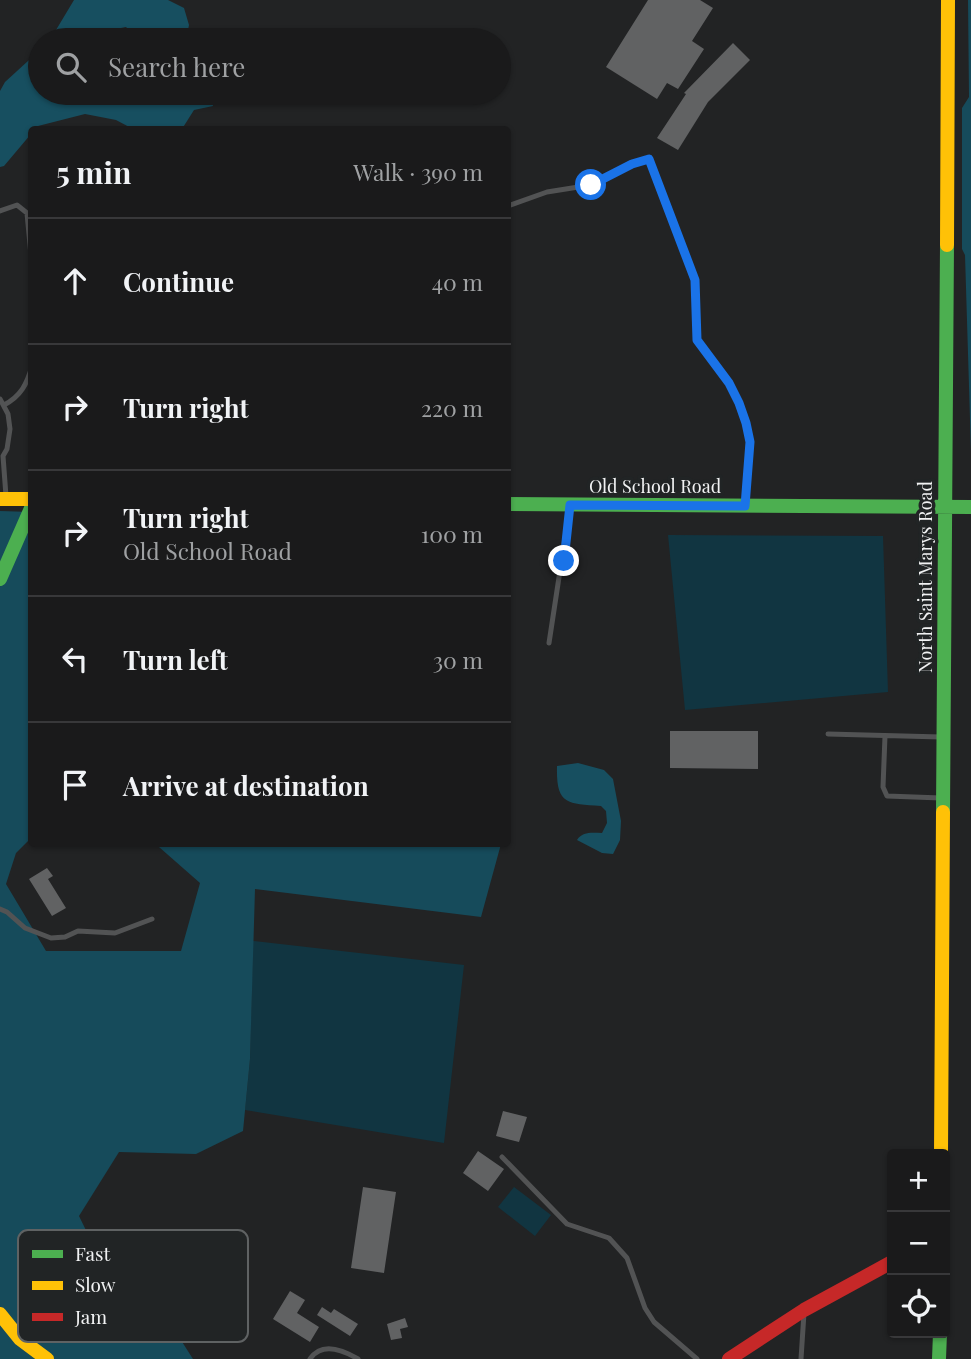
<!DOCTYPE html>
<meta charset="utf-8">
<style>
:root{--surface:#1a1a1b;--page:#232324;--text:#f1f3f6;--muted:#9fa1a3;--line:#38383a}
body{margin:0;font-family:"Playfair Display",serif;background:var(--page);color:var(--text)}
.controls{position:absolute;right:21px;bottom:21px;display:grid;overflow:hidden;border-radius:7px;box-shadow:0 2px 5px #0004}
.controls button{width:63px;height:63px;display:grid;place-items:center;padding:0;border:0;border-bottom:2px solid var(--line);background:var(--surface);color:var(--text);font:35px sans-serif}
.stop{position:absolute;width:21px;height:21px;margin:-16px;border:5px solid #1a73e8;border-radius:50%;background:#fff}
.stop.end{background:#1a73e8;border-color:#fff;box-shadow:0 2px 7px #0008}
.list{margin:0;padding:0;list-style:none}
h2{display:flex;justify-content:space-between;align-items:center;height:91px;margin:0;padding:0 28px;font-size:30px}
h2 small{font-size:23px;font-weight:400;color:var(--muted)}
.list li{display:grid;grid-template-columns:46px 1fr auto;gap:21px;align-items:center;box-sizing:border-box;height:126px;padding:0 28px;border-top:2px solid var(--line)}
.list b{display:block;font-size:26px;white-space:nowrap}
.list p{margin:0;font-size:23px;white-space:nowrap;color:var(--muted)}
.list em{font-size:23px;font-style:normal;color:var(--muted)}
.icon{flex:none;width:38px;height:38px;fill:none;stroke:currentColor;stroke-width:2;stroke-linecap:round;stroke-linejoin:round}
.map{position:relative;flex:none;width:971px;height:1359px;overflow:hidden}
.search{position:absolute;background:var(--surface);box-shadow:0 2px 5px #0004;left:28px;top:28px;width:483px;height:77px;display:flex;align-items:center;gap:18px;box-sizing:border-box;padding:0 24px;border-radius:38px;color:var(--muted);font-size:26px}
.panel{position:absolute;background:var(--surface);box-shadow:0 2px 5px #0004;left:28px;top:126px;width:483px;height:721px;border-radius:7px}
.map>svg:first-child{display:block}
</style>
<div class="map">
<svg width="971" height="1359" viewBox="0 0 971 1359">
<rect width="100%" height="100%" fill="#222324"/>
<path fill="#113541" d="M 668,535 L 883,536 L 888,692 L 685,710 Z
M 253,941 L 464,965 L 444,1143 L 245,1110 L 250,1059 Z
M 514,1187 L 551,1215 L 535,1236 L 498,1207 Z"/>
<path fill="#164b5b" d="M 968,0 L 971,0 L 971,452 L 965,255 L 962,249 L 962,108 L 969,97 Z
M 0,511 L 32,512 L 31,838 L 16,853 L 6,884 L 46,951 L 181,951 L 200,883 L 159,847 L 145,844 L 501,844 L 481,917 L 255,889 L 250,1059 L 243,1131 L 196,1154 L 119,1152 L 79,1216 L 103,1265 L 156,1301 L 193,1359 L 0,1359 Z"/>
<path fill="#174f60" d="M 74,0 L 168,0 L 184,8 L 189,25 L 186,40 L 139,40 L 126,27 L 111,30 L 103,40 L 50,40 Z
M 40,50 L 40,93 L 99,93 L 106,98 L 120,93 L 210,93 L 213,106 L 194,110 L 182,129 L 133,129 L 116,120 L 85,114 L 38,126 L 32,130 L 31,134 L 4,166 L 0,167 L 0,91 L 5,82 Z
M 578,763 L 604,770 L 613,779 L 621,821 L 620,840 L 613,854 L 602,853 L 577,840 C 583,831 592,833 602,833 L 607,823 L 606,811 L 601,806 C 566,804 556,804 557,766 Z"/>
<path fill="#616263" d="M 648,0 L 700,0 L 713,8 L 692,41 L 704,49 L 678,89 L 667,83 L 657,99 L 606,67 Z
M 733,43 L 750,60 L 708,102 L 678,150 L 657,138 L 686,94 L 684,93 Z
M 670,731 L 758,731 L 758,769 L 670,768 Z
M 47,868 L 53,876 L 48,879 L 66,908 L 52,916 L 29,879 Z
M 503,1111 L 527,1117 L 519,1142 L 496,1136 Z
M 478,1151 L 504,1169 L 488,1191 L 463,1173 Z
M 363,1187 L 396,1192 L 384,1273 L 351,1268 Z
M 290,1291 L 305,1300 L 297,1313 L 319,1327 L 310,1342 L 273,1319 Z
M 322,1307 L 331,1313 L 334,1309 L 358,1324 L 350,1336 L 317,1315 Z
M 405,1318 L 408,1327 L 400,1329 L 402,1338 L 391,1340 L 387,1324 Z"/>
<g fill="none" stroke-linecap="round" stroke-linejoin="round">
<path stroke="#525354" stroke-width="5" d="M 508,206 L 547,192 L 591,185 L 632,164 L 649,159 L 695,280 L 697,340 L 728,383 L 739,403 L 746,423 L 750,442 L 746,503
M 0,211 L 17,205 L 27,213 L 32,266
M 0,399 L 8,414 L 10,429 L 7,449 L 3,456 L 6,496
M 4,405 C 21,396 27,384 32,366
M 549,643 L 570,505
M 828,734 L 941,737
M 885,736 L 883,787 L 887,796 L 941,798
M 0,909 L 7,912 L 25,928 L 51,938 L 65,937 L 78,931 L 115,933 L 152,919
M 502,1157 L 567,1224 L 609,1238 L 627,1258 L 645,1308 L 654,1322 L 697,1359
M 310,1359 C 322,1341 343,1350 358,1359
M 801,1359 L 804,1313"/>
<path stroke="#4caf50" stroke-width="14" d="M 508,504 L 971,507
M 0,579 L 32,506
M 943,812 L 947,245
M 939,1359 L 940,1333"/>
<path stroke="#ffc107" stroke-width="14" d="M 947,245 L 948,0
M 0,499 L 32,499
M 941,1154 L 943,812
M 0,1314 L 20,1339 L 47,1359"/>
<path stroke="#c62828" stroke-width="14" d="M 729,1359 L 804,1310 L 892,1262"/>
</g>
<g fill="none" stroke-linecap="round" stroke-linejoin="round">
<path stroke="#1a73e8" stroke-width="9" d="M 564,561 L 570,505 L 745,506 L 750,442 L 746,423 L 739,403 L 729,383 L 697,340 L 695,280 L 649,159 L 632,164 L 591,185"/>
</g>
<g text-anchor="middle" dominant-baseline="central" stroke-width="7" stroke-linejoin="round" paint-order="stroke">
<g font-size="18" fill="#f1f2f3" stroke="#212425">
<text x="655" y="486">Old School Road</text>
<text transform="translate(925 577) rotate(-90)">North Saint Marys Road</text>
</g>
</g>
<rect x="18" y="1230" width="230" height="112" rx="10" fill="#212425" stroke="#5f6263" stroke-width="2"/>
<rect x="32" y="1250" width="31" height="8" fill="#4caf50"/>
<rect x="32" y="1281" width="31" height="9" fill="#ffc107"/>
<rect x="32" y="1313" width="31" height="8" fill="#c62828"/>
<g font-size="19" fill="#f1f2f3">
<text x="75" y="1261">Fast</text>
<text x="75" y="1292">Slow</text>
<text x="75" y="1324">Jam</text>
</g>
</svg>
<div class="controls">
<button>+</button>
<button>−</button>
<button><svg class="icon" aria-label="locate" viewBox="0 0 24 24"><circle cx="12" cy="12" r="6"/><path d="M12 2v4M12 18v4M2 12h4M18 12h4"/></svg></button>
</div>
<div class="stop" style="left:591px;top:185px"></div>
<div class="stop end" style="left:564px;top:561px"></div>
<div class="search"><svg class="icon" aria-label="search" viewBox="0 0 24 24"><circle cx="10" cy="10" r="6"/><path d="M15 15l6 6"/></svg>Search here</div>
<section class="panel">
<h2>5 min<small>Walk · 390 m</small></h2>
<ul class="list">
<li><svg class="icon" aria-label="ahead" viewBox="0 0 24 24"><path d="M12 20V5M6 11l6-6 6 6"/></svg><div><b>Continue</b></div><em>40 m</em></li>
<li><svg class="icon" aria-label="right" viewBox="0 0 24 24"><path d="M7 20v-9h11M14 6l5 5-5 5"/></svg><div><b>Turn right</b></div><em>220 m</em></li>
<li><svg class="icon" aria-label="right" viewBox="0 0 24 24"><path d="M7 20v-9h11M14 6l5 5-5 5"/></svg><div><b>Turn right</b><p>Old School Road</p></div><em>100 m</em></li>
<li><svg class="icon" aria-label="left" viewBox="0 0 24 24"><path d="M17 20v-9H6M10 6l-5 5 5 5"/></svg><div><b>Turn left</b></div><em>30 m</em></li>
<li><svg class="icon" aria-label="arrive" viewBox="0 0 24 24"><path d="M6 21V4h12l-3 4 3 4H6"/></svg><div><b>Arrive at destination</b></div></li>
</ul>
</section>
</div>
